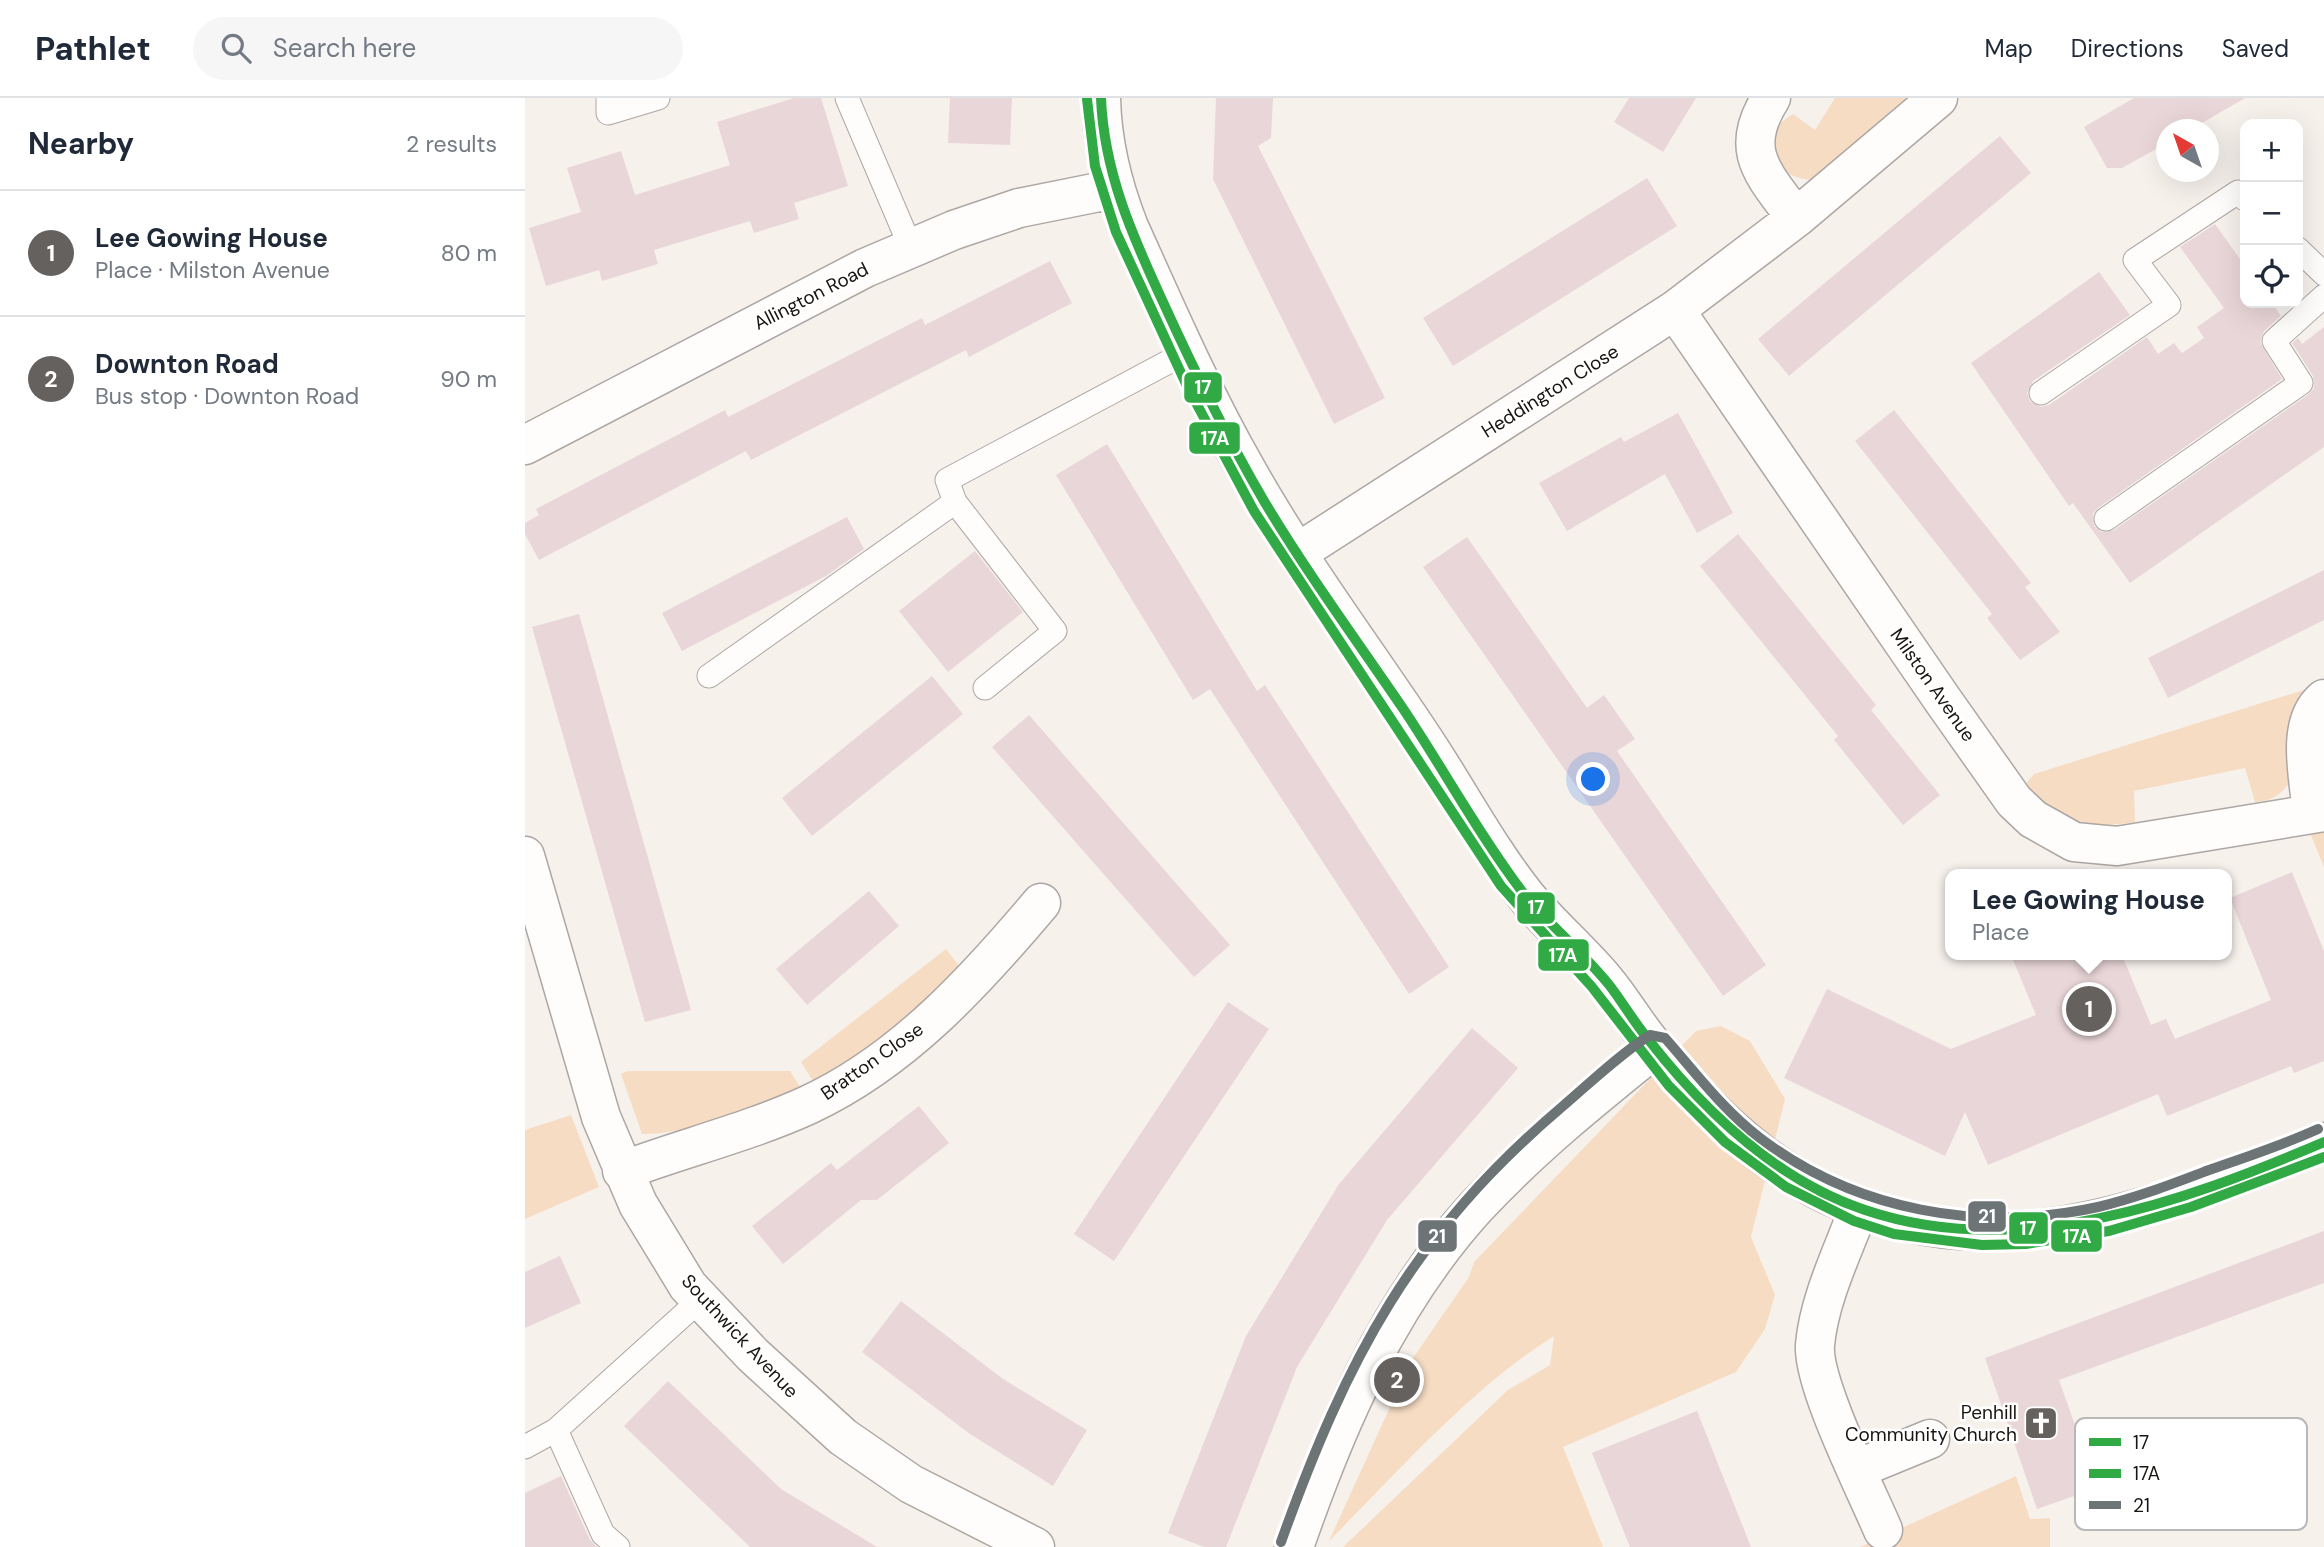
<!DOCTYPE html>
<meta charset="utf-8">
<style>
:root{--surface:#fff;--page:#f6f6f7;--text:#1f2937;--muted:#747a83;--line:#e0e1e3;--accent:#65615e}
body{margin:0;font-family:"DM Sans",sans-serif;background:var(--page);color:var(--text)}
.controls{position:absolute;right:21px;top:21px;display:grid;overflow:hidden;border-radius:14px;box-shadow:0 7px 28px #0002}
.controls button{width:63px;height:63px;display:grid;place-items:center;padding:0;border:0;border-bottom:2px solid var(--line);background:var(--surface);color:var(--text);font:35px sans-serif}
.compass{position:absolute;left:1631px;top:21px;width:63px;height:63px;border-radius:50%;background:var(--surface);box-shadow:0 7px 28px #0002;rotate:320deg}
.you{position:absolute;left:1069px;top:682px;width:24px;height:24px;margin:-18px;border:5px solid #fff;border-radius:50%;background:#1a73e8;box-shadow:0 0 0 10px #1a73e833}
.badge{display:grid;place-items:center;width:46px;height:46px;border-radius:50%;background:var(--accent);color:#fff;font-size:23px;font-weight:700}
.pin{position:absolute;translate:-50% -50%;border:4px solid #fff;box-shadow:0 2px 7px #0006}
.popup{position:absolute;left:1420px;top:771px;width:287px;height:91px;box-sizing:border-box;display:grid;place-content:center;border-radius:14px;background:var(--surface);filter:drop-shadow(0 2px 5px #0005);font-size:23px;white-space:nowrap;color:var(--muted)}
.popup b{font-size:26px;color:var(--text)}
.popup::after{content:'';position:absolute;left:50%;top:100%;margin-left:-14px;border:14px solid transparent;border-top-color:var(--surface)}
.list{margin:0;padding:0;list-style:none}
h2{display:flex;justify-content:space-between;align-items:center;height:91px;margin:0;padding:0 28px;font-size:30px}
h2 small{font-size:23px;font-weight:400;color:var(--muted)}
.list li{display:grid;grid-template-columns:46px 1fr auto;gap:21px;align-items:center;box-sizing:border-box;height:126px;padding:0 28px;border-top:2px solid var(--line)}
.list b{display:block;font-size:26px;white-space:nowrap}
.list p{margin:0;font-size:23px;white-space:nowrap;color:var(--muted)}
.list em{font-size:23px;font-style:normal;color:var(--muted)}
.icon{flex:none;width:38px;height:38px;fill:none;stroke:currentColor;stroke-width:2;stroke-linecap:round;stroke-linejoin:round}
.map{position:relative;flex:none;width:1799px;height:1449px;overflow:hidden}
header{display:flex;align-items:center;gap:42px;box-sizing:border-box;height:98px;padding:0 35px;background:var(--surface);border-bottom:2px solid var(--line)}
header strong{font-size:33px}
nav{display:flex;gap:38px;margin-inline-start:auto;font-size:24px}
.search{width:490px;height:63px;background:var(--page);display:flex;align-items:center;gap:18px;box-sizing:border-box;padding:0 24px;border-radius:38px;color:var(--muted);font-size:26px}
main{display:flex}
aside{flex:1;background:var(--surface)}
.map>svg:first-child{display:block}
</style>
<header>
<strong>Pathlet</strong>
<div class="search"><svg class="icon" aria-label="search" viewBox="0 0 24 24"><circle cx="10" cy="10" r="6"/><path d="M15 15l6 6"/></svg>Search here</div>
<nav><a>Map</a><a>Directions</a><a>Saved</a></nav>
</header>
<main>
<aside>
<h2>Nearby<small>2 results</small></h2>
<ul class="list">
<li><span class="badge">1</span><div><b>Lee Gowing House</b><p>Place · Milston Avenue</p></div><em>80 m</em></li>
<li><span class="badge">2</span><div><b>Downton Road</b><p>Bus stop · Downton Road</p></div><em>90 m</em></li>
</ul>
</aside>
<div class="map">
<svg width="1799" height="1449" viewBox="0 0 1799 1449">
<rect width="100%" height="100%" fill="#f7f1ec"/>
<path fill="#f7dcc4" d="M 1310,0 L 1384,0 L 1287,82 C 1251,79 1243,57 1252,27 L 1268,16 L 1290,32 Z
M 1785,590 C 1778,630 1782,702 1730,704 L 1720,670 L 1609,693 L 1610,724 C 1559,733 1536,722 1500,687 L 1509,676 Z
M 1799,733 L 1799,769 L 1785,735 Z
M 421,851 L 435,869 C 392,914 344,955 288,983 L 276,964 Z
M 1196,928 L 1225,943 L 1260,1001 L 1226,1139 L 1250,1197 L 1240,1231 L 1211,1274 L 1038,1349 L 1078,1449 L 818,1449 L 983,1292 L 1025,1267 L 1029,1238 C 944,1292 875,1372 804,1443 L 886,1263 L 944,1179 L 949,1164 L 1171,933 Z
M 103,973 L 265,973 L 277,992 C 225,1010 173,1035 117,1036 L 96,976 Z
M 46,1017 L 74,1089 L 0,1121 L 0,1032 Z
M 1491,1378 L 1505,1421 L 1525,1420 L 1525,1449 L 1335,1449 Z"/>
<path fill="#e9d6d9" d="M 269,0 L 296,0 L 323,88 L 269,105 L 274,121 L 229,135 L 225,123 L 129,152 L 133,166 L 77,183 L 74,172 L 21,188 L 4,130 L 56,114 L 42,70 L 96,53 L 110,97 L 205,67 L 192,24 Z
M 425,0 L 487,0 L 485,47 L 423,45 Z
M 691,0 L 748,0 L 746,40 L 733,48 L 860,300 L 809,326 L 688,81 Z
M 1104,0 L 1171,0 L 1138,54 L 1089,24 Z
M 1609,0 L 1720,0 L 1665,32 L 1642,32 L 1642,45 L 1597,70 L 1582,70 L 1559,29 Z
M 1475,38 L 1506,75 L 1264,278 L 1233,241 Z
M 1122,80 L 1152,128 L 928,268 L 898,220 Z
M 1690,126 L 1720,168 L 1720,205 L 1747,205 L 1756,218 L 1739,233 L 1735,244 L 1757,281 L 1573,410 L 1568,416 L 1569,428 L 1576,434 L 1589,432 L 1784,296 L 1789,290 L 1788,278 L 1767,245 L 1773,240 L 1777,246 L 1799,229 L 1799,349 L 1605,485 L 1548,405 L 1544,408 L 1446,265 L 1574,174 L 1605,217 L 1508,283 L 1502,295 L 1505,303 L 1516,309 L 1524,307 L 1622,239 L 1633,256 L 1649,245 L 1657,255 L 1679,240 L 1672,229 L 1699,210 L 1655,149 Z
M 525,163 L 547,205 L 444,259 L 441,252 L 226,362 L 221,353 L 14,462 L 0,436 L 0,425 L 14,417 L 11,411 L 200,312 L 203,319 L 397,220 L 400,227 Z
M 1369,312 L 1506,485 L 1500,489 L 1535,534 L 1495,562 L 1462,520 L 1467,516 L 1330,343 Z
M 1153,315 L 1208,415 L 1172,435 L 1140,376 L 1042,433 L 1014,385 L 1096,339 L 1099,344 Z
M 582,346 L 732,593 L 740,587 L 924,869 L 884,896 L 685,591 L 668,602 L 531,377 Z
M 322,419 L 339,451 L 301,478 L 157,553 L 137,515 Z
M 1213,436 L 1351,607 L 1346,612 L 1415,697 L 1378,727 L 1309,642 L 1313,638 L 1175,468 Z
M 942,439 L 1062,610 L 1079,597 L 1110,641 L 1092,653 L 1241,867 L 1198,898 L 898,469 Z
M 450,453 L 498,514 L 423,574 L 374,513 Z
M 1799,472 L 1799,522 L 1643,600 L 1623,560 Z
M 54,516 L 166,912 L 120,924 L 7,529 Z
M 407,578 L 438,616 L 287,738 L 257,700 Z
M 504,617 L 705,847 L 669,879 L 467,649 Z
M 1767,774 L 1799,853 L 1799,963 L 1769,975 L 1766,968 L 1642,1018 L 1633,996 L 1463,1067 L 1440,1014 L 1420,1058 L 1259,980 L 1302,891 L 1426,951 L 1511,917 L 1486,857 L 1597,857 L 1626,927 L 1641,921 L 1650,941 L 1746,902 L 1705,800 Z
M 344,793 L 374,828 L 282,907 L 251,871 Z
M 703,904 L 744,931 L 589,1163 L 549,1136 Z
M 947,930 L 993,970 L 862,1122 L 772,1269 L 701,1449 L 679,1449 L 643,1435 L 721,1238 L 814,1086 Z
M 394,1008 L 424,1045 L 352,1102 L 336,1102 L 258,1166 L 227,1128 L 306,1065 L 312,1072 Z
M 1799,1133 L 1799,1185 L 1534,1282 L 1572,1390 L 1512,1411 L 1460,1260 Z
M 35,1158 L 56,1205 L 0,1230 L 0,1174 Z
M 376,1203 L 478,1281 L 562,1332 L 528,1388 L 445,1336 L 337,1254 Z
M 143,1283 L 256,1391 L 352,1449 L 225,1449 L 99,1328 Z
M 1172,1313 L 1226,1449 L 1105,1449 L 1067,1355 Z
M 36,1378 L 65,1442 L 72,1449 L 0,1449 L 0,1395 Z"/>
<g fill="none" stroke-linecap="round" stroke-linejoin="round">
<g stroke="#aca7a4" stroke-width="25">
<path id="service" d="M 83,0 L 83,15 L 133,0
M 322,0 L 386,150
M 1773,151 L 1799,176
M 1516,295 L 1644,207 L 1610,162 L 1713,94 L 1720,101
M 1581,421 L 1776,285 L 1749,243 L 1799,198
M 184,578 L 430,404
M 460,590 L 530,533 L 430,404 L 422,382 L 662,254
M 31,1332 L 78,1436 L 93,1449
M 0,1349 L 31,1332 L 176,1201"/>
</g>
<g stroke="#aca7a4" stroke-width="41">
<path id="minor" d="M 576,0 C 577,46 587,86 604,129 C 641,211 677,294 721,371 C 773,464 838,550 897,639 C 932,691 962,749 1001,798 C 1025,827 1054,852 1078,880 C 1097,902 1111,928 1130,950 C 1196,1030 1269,1096 1372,1122 C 1490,1151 1592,1121 1702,1081 C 1734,1069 1767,1058 1799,1044
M 1246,0 C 1212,53 1239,76 1271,120
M 1150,212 L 1417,601 L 1489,703 L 1508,721 L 1549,744 L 1592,748 L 1799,714
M 0,347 L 340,170 L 429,132 L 494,110 L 589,91
M 772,455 L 1150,212 L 1271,120 L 1413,0
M 1787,716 C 1785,683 1769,626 1799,601
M 0,758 L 76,1019 L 113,1106 L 163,1188 L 228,1257 L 318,1339 L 386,1386 L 510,1449
M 97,1073 C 158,1050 224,1034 283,1007 C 378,963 451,882 516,805
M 1334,1110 C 1318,1153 1294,1201 1290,1247 C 1287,1285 1341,1392 1358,1432
M 1332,1371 L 1405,1341
M 769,1449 C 811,1327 863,1206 951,1109 C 1006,1050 1068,1000 1130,950"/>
</g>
<use href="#service" stroke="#fefdfc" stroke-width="23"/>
<use href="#minor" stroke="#fefdfc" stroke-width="38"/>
<g stroke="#fff" stroke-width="16">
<path id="bus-1" d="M 576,0 C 579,74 607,137 638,204 C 669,272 701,338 739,403 C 782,475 832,543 879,612 C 919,672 953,735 996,792 C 1023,826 1058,854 1085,888 C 1098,905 1109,924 1123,941 C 1179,1013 1251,1082 1340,1112 C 1494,1164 1656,1105 1799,1044"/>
</g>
<g stroke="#fff" stroke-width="16">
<path id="bus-2" d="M 562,1 L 570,68 L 591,134 L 662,288 L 729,413 L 976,788 L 1067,889 L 1144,988 L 1200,1044 L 1261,1089 L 1329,1123 L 1369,1136 L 1457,1147 L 1501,1146 L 1584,1133 L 1666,1109 L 1799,1059"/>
</g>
<g stroke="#fff" stroke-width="16">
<path id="bus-3" d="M 756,1444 C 822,1260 886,1137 1038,1008 C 1066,984 1094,957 1125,937 L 1140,940 C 1170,974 1198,1012 1235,1040 C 1331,1113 1455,1135 1573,1109 C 1611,1100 1647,1086 1684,1072 C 1721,1059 1758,1047 1793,1031"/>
</g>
<use href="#bus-1" stroke="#31aa45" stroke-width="10"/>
<use href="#bus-2" stroke="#31aa45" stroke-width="10"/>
<use href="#bus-3" stroke="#6c7476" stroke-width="10"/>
</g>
<defs>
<g id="church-square" transform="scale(1.75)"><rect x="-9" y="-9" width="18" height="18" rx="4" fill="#65615e" stroke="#fff"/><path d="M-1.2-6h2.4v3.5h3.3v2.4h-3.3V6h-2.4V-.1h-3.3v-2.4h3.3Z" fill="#fff"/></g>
</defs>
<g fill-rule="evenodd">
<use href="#church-square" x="1516" y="1325"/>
</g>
<g text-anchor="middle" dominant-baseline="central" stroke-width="5" stroke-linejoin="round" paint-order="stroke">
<g font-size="19" fill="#171411" stroke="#fff">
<text transform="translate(286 198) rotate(-27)">Allington Road</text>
<text transform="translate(1025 293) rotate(-32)">Heddington Close</text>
<text transform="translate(1408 587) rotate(55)">Milston Avenue</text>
<text transform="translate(347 963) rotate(-35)">Bratton Close</text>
<text transform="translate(215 1238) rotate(47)">Southwick Avenue</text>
</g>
<g font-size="19" fill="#171411" stroke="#fff" text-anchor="end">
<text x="1492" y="1314">Penhill<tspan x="1492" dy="22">Community Church</tspan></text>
</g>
</g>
<rect x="1550" y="1320" width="232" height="112" rx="10" fill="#fff" stroke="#b9b8b8" stroke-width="2"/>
<rect x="1564" y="1340" width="32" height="8" fill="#31aa45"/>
<rect x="1564" y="1371" width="32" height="9" fill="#31aa45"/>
<rect x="1564" y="1403" width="32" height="8" fill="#6c7476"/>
<g font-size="19" fill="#171411">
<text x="1608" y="1351">17</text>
<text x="1608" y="1382">17A</text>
<text x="1608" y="1414">21</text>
</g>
<g stroke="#fff" stroke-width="2.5">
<rect x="658" y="273" width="40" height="33" rx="7" fill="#31aa45"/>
<rect x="663" y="323" width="53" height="34" rx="7" fill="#31aa45"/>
<rect x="991" y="793" width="40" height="34" rx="7" fill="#31aa45"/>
<rect x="1012" y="840" width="53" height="34" rx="7" fill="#31aa45"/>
<rect x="1442" y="1102" width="40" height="33" rx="7" fill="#6c7476"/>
<rect x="1483" y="1113" width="41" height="34" rx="7" fill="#31aa45"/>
<rect x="892" y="1121" width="41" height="34" rx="7" fill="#6c7476"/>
<rect x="1525" y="1121" width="53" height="34" rx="7" fill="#31aa45"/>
</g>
<g font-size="19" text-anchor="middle" font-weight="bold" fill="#fff">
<text x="678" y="296">17</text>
<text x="690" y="347">17A</text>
<text x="1011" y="816">17</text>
<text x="1038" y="864">17A</text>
<text x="1462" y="1125">21</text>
<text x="1503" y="1137">17</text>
<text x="912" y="1145">21</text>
<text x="1552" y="1145">17A</text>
</g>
</svg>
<div class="controls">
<button>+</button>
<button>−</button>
<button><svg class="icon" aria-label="locate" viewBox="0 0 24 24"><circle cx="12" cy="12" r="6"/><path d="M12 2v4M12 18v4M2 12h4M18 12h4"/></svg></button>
</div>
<svg class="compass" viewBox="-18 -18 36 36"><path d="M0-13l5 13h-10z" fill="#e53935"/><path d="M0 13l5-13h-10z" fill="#747a83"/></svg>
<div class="you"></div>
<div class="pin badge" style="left:1564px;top:911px">1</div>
<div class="popup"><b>Lee Gowing House</b>Place</div>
<div class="pin badge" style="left:872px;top:1282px">2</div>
</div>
</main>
